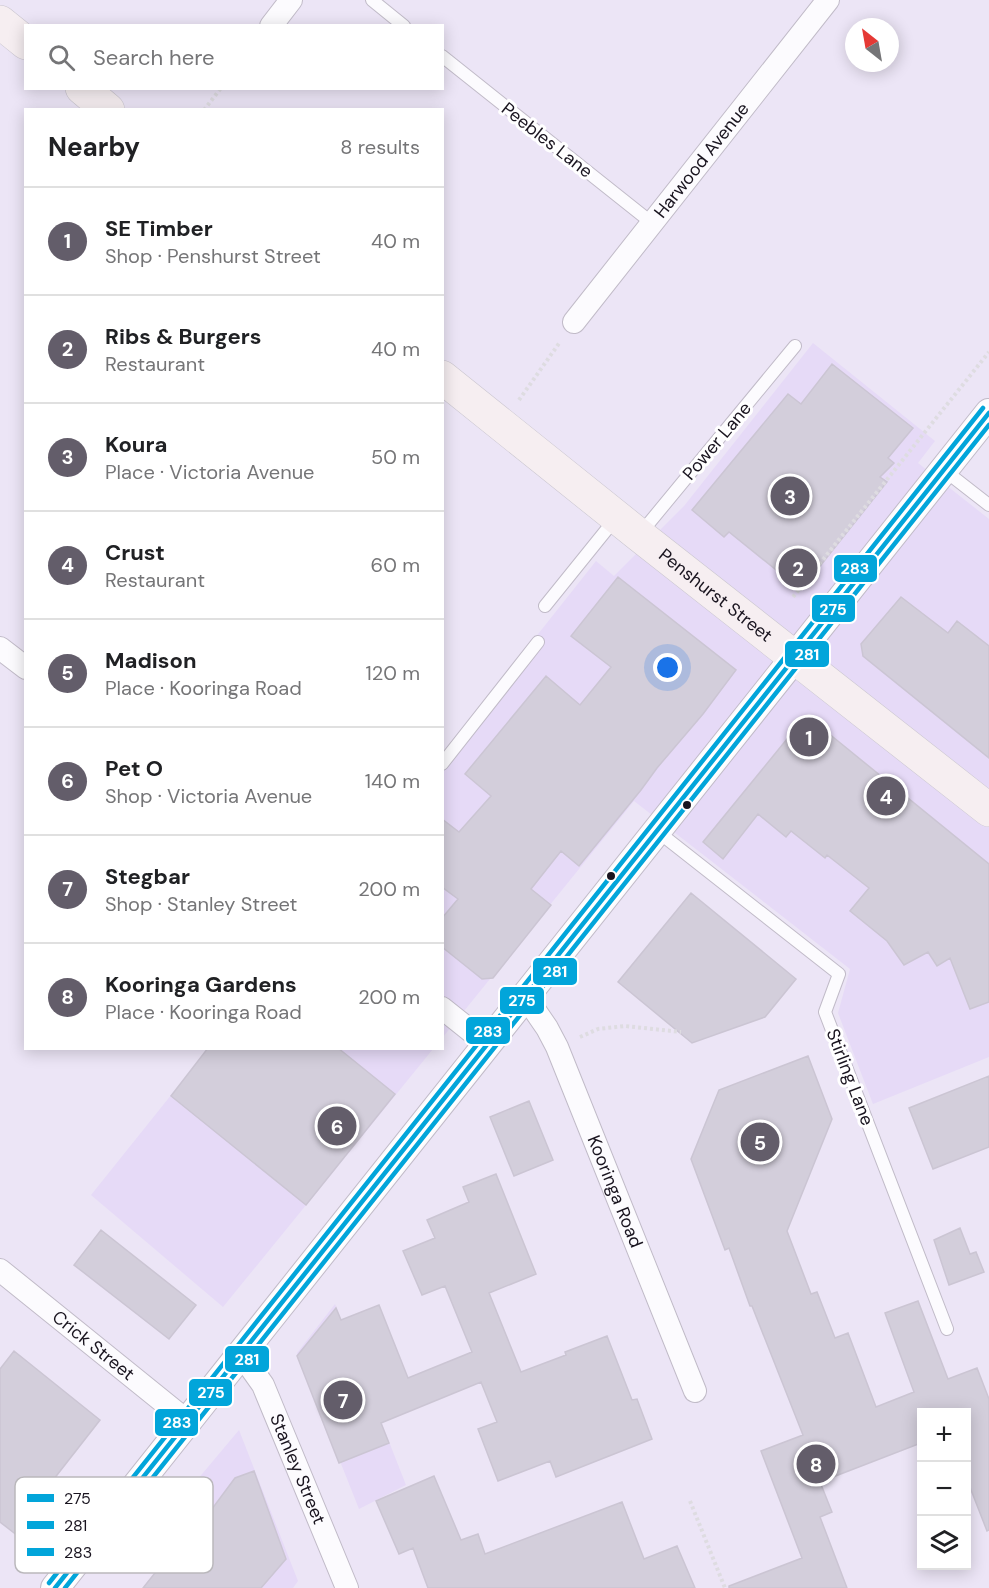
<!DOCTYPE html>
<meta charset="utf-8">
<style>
:root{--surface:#fff;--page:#f2f2f2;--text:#202124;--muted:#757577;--line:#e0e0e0;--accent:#635d6a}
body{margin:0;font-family:"DM Sans",sans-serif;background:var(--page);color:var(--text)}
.controls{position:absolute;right:18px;bottom:18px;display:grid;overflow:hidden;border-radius:0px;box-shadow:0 3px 15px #0003}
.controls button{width:54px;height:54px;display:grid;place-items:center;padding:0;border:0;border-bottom:2px solid var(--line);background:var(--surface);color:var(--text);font:30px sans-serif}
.compass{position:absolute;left:845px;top:18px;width:54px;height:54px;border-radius:50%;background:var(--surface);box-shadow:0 3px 15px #0003;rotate:329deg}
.you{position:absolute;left:668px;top:668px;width:21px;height:21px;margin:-15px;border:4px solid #fff;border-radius:50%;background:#1a73e8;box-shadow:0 0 0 9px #1a73e833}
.badge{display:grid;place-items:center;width:39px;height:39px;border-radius:50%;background:var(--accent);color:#fff;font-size:20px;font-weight:700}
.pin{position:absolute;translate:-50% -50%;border:3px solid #fff;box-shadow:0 2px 6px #0006}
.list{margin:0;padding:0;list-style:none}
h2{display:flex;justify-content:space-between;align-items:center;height:78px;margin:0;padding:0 24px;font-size:26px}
h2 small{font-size:20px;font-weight:400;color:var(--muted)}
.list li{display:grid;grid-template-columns:39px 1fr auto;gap:18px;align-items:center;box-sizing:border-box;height:108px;padding:0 24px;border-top:2px solid var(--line)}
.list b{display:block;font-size:22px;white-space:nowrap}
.list p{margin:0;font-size:20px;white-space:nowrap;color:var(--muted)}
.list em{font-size:20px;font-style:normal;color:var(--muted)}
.icon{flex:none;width:33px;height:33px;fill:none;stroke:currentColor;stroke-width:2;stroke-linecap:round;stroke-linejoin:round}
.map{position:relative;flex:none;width:989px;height:1588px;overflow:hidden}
.search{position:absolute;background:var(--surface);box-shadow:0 3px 15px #0003;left:24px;top:24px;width:420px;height:66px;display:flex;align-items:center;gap:15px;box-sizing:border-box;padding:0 21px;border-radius:0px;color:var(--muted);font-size:22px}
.panel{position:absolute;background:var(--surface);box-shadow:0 3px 15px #0003;left:24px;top:108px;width:420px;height:942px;border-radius:0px}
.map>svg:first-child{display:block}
</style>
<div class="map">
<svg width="989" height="1588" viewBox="0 0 989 1588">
<rect width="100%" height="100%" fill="#ece5f6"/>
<path fill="#e6daf7" d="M 813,343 L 935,441 L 918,463 L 989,519 L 989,1057 L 873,1104 L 838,1013 L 850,969 L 634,801 L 443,1037 L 443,754 L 596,561 L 614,576 L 684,506 Z
M 208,1049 L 433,1049 L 223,1307 L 91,1195 Z
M 335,1304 L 406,1485 L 359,1509 L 297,1353 Z
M 239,1430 L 298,1581 L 293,1588 L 260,1588 L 166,1517 Z"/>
<path fill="#d3cedb" stroke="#cbc5d3" stroke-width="1.5" d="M 832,364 L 913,428 L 888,458 L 894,463 L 880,477 L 887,482 L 801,590 L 729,532 L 724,537 L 692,510 L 788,394 L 801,404 Z
M 618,577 L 736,670 L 703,714 L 657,768 L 641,790 L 579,866 L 561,851 L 531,889 L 551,905 L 493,978 L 482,979 L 442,947 L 442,918 L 458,899 L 442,887 L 442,819 L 459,832 L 491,796 L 465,774 L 546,676 L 580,705 L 611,667 L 571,636 Z
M 901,597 L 948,633 L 957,621 L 989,646 L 989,758 L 863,656 L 861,644 Z
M 817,724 L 989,864 L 989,1002 L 970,1009 L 950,958 L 937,966 L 928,952 L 904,965 L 887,941 L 850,911 L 869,888 L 827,855 L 825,858 L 791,831 L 786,837 L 758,814 L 723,859 L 703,842 L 796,728 Z
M 691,893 L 796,979 L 765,1017 L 692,1043 L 618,982 Z
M 208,1048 L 338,1048 L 395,1094 L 306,1205 L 171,1096 Z
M 808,1056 L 832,1119 L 787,1231 L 811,1294 L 817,1292 L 835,1338 L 848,1333 L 876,1407 L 914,1392 L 885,1313 L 918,1301 L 948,1379 L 977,1368 L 989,1399 L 989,1530 L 987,1531 L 966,1477 L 966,1413 L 921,1413 L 921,1443 L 820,1482 L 832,1512 L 820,1517 L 847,1588 L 729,1588 L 729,1586 L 802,1558 L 761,1451 L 803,1435 L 752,1306 L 750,1306 L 729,1248 L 725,1250 L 691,1159 L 719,1090 Z
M 989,1076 L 989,1147 L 933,1169 L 909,1108 Z
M 529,1101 L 553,1160 L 514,1176 L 490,1117 Z
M 496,1174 L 536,1274 L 489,1293 L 521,1372 L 566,1355 L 565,1352 L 607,1336 L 632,1400 L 637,1399 L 652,1439 L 556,1477 L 550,1461 L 498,1481 L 478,1429 L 497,1422 L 481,1382 L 381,1423 L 389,1443 L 339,1463 L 297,1356 L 336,1308 L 341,1320 L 379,1305 L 408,1378 L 472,1352 L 445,1286 L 422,1295 L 403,1251 L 435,1238 L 427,1220 L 469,1202 L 463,1187 Z
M 960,1228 L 970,1254 L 976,1252 L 984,1272 L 949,1285 L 934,1240 Z
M 101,1230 L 196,1305 L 169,1339 L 74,1265 Z
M 14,1351 L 100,1420 L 32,1507 L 38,1512 L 18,1536 L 0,1522 L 0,1369 Z
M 254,1471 L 286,1559 L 261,1588 L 143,1588 L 178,1544 L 183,1548 L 235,1478 Z
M 434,1476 L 461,1540 L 478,1534 L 485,1554 L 622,1502 L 644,1559 L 677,1546 L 695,1588 L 428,1588 L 413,1548 L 399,1554 L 376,1501 Z"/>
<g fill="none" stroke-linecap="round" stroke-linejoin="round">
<g stroke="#c1bbc8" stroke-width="14">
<path id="service" d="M 372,0 L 404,26
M 442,56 L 652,223
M 944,470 L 989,505
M 640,534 L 795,346
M 545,606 L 616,518
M 442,764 L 538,642
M 657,831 L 839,974 L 825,1012 L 947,1329"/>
</g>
<g stroke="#c1bbc8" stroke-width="24">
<g id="minor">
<path d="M 271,26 L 291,0"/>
<path id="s1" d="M 574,322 L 828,0"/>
<path d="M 0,648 L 26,668"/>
<path id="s2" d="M 525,996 L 547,1028 L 557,1047 L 695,1391"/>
<path d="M 442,1008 L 487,1044"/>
<path id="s3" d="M 0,1270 L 187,1421"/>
<path id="s4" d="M 241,1354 L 263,1385 L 347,1588"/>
</g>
</g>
<g stroke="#c1bbc8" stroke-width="30">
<path id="tertiary" d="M 55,1588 L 989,413"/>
</g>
<g stroke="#cac6cf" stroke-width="34">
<g id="primary">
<path d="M 0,22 L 26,43"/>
<path d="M 82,88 L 108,110"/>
<path id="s5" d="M 442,377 L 639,535 L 989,810"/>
</g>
</g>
<path stroke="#dedce1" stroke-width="4" stroke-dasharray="3 3" stroke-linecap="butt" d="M 204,110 L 221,88
M 519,400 L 560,342
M 793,597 L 989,352
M 580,1037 L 598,1029 L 625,1026 L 681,1032
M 690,1501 L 725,1588"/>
<use href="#service" stroke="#fcfbfe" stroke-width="12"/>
<use href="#minor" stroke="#fcfbfe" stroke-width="22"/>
<use href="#tertiary" stroke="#fcfbfe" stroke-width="28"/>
<use href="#primary" stroke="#f6eef1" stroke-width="33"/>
<g stroke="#fff" stroke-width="9">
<path id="bus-1" d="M 55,1588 L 989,413"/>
</g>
<g stroke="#fff" stroke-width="9">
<path id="bus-2" d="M 65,1588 L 989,425"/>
</g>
<g stroke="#fff" stroke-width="9">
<path id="bus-3" d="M 49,1583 L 983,408"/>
</g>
<use href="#bus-1" stroke="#02a5da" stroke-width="4.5"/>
<use href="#bus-2" stroke="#02a5da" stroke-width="4.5"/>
<use href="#bus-3" stroke="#02a5da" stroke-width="4.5"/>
</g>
<g fill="#19141f" stroke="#fff" stroke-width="2">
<circle cx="687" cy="805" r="5"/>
<circle cx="611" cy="876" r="5"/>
</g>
<g text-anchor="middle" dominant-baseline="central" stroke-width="6" stroke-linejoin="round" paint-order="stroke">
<g font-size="18" fill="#19141f" stroke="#fff">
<text transform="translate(547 140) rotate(38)">Peebles Lane</text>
<text stroke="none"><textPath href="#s1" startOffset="206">Harwood Avenue</textPath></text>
<text transform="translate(717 441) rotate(-50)">Power Lane</text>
<text stroke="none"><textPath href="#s5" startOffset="350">Penshurst Street</textPath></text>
<text transform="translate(850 1077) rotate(69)">Stirling Lane</text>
<text stroke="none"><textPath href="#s2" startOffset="216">Kooringa Road</textPath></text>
<text stroke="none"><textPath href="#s3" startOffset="120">Crick Street</textPath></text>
<text stroke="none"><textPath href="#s4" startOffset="129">Stanley Street</textPath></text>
</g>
</g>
<rect x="15" y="1477" width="198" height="96" rx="9" fill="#fff" stroke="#bab8bc" stroke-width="1.5"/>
<rect x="27" y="1494" width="27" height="8" fill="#02a5da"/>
<rect x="27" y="1521" width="27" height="8" fill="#02a5da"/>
<rect x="27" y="1548" width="27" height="8" fill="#02a5da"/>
<g font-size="16" fill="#19141f">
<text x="64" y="1504">275</text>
<text x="64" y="1531">281</text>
<text x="64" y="1558">283</text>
</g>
<g stroke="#fff" stroke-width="2">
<rect x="833" y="554" width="45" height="29" rx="6" fill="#02a5da"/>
<rect x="811" y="594" width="45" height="29" rx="6" fill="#02a5da"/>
<rect x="784" y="640" width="46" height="28" rx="6" fill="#02a5da"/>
<rect x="532" y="957" width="46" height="29" rx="6" fill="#02a5da"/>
<rect x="499" y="986" width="46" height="29" rx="6" fill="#02a5da"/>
<rect x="465" y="1016" width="46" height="29" rx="6" fill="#02a5da"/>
<rect x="224" y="1345" width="46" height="28" rx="6" fill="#02a5da"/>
<rect x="188" y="1378" width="45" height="29" rx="6" fill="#02a5da"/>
<rect x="154" y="1408" width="45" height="29" rx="6" fill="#02a5da"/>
</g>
<g font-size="16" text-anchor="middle" font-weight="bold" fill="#fff">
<text x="855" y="574">283</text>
<text x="833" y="615">275</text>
<text x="807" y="660">281</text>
<text x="555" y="977">281</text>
<text x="522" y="1006">275</text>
<text x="488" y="1037">283</text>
<text x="247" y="1365">281</text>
<text x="211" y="1398">275</text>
<text x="177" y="1428">283</text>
</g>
</svg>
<div class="controls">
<button>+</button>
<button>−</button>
<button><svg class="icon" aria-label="layers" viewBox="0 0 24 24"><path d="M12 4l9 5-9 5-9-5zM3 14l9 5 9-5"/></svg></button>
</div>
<svg class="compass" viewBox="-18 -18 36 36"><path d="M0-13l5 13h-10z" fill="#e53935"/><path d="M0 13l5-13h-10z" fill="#757577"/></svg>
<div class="you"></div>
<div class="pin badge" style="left:809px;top:737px">1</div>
<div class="pin badge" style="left:798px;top:568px">2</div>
<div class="pin badge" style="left:790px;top:496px">3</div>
<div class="pin badge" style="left:886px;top:796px">4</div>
<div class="pin badge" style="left:760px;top:1142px">5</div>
<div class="pin badge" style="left:337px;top:1126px">6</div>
<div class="pin badge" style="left:343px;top:1400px">7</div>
<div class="pin badge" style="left:816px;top:1464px">8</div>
<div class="search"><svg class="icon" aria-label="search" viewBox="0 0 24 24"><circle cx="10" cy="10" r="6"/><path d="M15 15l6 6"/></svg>Search here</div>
<section class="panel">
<h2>Nearby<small>8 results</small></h2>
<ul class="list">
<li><span class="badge">1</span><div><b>SE Timber</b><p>Shop · Penshurst Street</p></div><em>40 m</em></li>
<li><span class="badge">2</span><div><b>Ribs &amp; Burgers</b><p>Restaurant</p></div><em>40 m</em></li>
<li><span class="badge">3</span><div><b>Koura</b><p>Place · Victoria Avenue</p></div><em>50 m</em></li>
<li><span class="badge">4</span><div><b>Crust</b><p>Restaurant</p></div><em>60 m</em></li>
<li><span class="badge">5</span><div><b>Madison</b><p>Place · Kooringa Road</p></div><em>120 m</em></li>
<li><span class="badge">6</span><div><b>Pet O</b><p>Shop · Victoria Avenue</p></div><em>140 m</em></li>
<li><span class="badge">7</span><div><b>Stegbar</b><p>Shop · Stanley Street</p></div><em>200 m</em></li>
<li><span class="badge">8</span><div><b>Kooringa Gardens</b><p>Place · Kooringa Road</p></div><em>200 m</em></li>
</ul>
</section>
</div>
